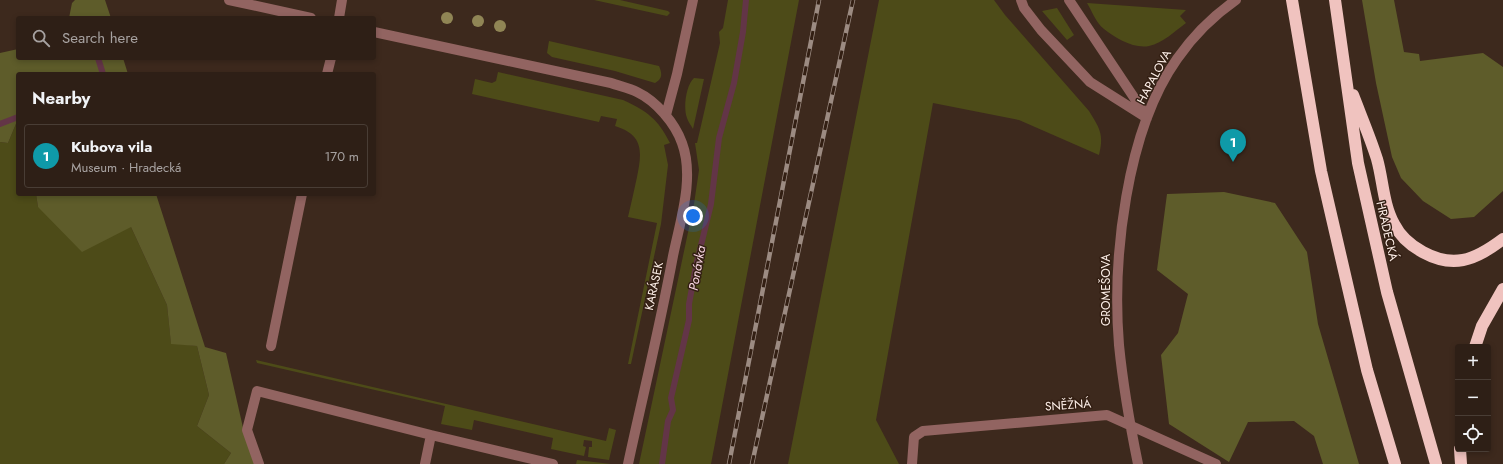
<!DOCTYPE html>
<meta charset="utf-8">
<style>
:root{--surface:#2e1f16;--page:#36271f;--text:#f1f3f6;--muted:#a7a2a1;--line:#493d35;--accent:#b45309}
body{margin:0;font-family:Jost,sans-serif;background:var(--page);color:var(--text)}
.controls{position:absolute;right:12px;bottom:12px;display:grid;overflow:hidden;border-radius:4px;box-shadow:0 2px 6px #0003}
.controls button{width:36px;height:36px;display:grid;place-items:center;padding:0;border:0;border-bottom:1px solid var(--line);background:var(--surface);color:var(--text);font:20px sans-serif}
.you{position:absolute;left:693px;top:216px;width:14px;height:14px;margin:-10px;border:3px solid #fff;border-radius:50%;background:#1a73e8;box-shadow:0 0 0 6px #1a73e833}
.badge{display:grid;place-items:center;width:26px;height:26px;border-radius:50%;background:var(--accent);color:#fff;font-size:13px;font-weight:700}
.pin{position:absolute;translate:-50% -33px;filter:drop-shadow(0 1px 2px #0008)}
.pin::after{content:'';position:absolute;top:21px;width:14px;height:12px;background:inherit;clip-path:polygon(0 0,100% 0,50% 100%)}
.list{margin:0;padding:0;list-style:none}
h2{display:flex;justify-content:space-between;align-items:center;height:52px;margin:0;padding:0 16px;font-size:17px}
h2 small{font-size:13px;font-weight:400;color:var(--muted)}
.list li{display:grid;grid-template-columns:26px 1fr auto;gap:12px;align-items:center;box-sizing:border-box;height:64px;margin:0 8px 8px;padding:0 8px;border:1px solid var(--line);border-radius:4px}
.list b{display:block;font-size:15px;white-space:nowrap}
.list p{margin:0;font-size:13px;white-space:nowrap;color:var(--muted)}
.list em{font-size:13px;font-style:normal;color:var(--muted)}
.icon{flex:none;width:22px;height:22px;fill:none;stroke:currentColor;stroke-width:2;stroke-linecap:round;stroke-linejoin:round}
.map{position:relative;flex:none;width:1503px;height:464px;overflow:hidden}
.search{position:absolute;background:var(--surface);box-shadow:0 2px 6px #0003;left:16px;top:16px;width:360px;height:44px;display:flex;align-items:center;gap:10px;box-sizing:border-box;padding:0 14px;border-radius:4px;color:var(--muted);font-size:15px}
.panel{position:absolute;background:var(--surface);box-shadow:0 2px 6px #0003;left:16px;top:72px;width:360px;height:124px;border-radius:4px}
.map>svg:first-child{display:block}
</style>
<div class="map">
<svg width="1503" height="464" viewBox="0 0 1503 464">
<rect width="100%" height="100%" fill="#3d291d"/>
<path fill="#4d4b18" d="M 594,0 L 620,0 L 668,11 L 670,13 L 667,16 Z
M 728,0 L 799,0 L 711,464 L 639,464 L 694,204 L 699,170 L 695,143 L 697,143 L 720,43 L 719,32 L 723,28 Z
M 879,0 L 994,0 L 1005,15 L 1089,111 C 1100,129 1104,134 1099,155 L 1019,120 L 933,103 L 876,420 L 899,464 L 788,464 Z
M 1087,3 L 1186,10 L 1180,16 L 1186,23 C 1175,31 1163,43 1149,46 C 1134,49 1115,38 1104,29 C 1096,23 1092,11 1087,3 Z
M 1057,8 L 1074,35 L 1067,40 L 1042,11 Z
M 549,41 L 659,66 C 662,73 663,79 655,83 L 615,71 L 552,57 L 547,53 Z
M 498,72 L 623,100 C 647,111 658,119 670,143 L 664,145 L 668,165 L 661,224 L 631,364 L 628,364 L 657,223 L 628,217 C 631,204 634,191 637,177 C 642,152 644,135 615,126 L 617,119 L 601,116 L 599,122 L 472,94 L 475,79 L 492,83 L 496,81 Z
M 694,78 L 704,79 L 693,129 C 691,125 688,122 687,118 C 683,108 686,85 694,78 Z
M 18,119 L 18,194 L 36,194 L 38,207 L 131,227 L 167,305 L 171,343 L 197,346 L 209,395 L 197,426 L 231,453 L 224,464 L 0,464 L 0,142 L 8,143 Z
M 256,360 L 606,441 L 609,428 L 616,430 L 609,460 L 588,457 L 589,447 L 592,447 L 592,441 L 584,440 L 583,446 L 586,447 L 584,456 L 551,449 L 553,438 L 474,420 L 472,430 L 441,424 L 445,406 L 257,363 Z
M 577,460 L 611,464 L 576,464 Z"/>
<path fill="#5e5c2a" d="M 75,0 L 105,0 L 111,18 L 69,18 L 72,3 Z
M 1362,0 L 1394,0 L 1404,52 L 1419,54 L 1420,61 L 1483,53 L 1503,67 L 1503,191 L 1474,217 L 1451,219 L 1423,201 L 1401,178 L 1392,157 L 1376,83 Z
M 18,49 L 18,58 L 123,58 L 128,74 L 18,74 L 18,119 L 8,143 L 0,142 L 0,53 Z
M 1224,192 L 1275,203 L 1307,252 L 1318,324 L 1359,464 L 1323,464 L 1314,436 L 1294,421 L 1248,422 L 1229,462 L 1169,424 L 1161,355 L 1178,333 L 1188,294 L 1157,270 L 1167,194 Z
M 36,194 L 156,194 L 205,347 L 226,353 L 244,432 L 255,464 L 224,464 L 231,453 L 197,426 L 209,395 L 197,346 L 171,344 L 167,305 L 131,227 L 82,252 L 38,207 Z"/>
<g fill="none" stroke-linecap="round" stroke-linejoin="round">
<path stroke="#633547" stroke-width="6" d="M 98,58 L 103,74
M 0,124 L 18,117
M 662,464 L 668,421 L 673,410 L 671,398 L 689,320 L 689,304 L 696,266 L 711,204 L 719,138 L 734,83 L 743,32 L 746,0"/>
<path stroke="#926461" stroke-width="10" d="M 229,0 L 311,18
M 1021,0 L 1024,8 L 1041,30 L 1090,82 L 1147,118
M 1069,0 L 1145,114
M 339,18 L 342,0
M 374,32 L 611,83 C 619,86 629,88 637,92 C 656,101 675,123 682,143 C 695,178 680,221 673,256 C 660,326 643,395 628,464
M 327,74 L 331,58
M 666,115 L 677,74 L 693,0
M 271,346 L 302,194
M 431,435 L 553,464
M 259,464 L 247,430 L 257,391 L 431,435 L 425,464
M 912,464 L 914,437 L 923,431 L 1107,415 L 1216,464
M 1138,464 C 1130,425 1123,385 1119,345 C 1112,259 1126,131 1177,59 C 1193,36 1213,16 1236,0"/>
<path stroke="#f0c3bf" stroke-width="12" d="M 1292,0 L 1321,171 L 1367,370 L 1395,464
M 1335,0 L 1358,163 L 1387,292 L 1436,464
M 1353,95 C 1361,116 1370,137 1377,159 C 1383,180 1383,204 1394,224 C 1405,246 1437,265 1463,260 C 1478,257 1491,248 1503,239
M 1475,347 L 1482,326 L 1503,289
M 1460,449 L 1461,464"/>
<g stroke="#9c8b82" stroke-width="4.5">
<path id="rail" d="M 729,464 L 819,0
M 752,464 L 853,0"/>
</g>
<use href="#rail" stroke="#331f13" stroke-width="3" stroke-dasharray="9" stroke-linecap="butt"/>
</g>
<g fill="#908555">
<circle cx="447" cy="18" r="6"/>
<circle cx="478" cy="21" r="6"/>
<circle cx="500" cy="26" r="6"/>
</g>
<g text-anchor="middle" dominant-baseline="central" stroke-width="3" stroke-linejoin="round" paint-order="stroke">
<g font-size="12" fill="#fceee7" stroke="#331f13">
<text transform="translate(1154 77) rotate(-62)">HAPALOVA</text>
<text transform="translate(1387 231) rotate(77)">HRADECKÁ</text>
<text transform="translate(654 286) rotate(-78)">KARÁSEK</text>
<text transform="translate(1106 290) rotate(-90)">GROMEŠOVA</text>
<text transform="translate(1068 405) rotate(-4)">SNĚŽNÁ</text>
</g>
<g font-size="13" font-style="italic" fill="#fbd9e5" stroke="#331f13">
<text transform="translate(697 268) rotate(-80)">Ponávka</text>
</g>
</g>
</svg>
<div class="controls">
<button>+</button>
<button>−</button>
<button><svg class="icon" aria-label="locate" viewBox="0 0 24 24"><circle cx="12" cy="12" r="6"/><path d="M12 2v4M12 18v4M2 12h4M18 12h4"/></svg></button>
</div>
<div class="you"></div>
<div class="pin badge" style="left:1233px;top:162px;background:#0f9aa8">1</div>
<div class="search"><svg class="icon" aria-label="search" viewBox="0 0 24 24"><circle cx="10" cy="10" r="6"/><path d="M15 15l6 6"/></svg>Search here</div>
<section class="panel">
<h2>Nearby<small></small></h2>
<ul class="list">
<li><span class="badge" style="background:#0f9aa8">1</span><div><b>Kubova vila</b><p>Museum · Hradecká</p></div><em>170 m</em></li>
</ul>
</section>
</div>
